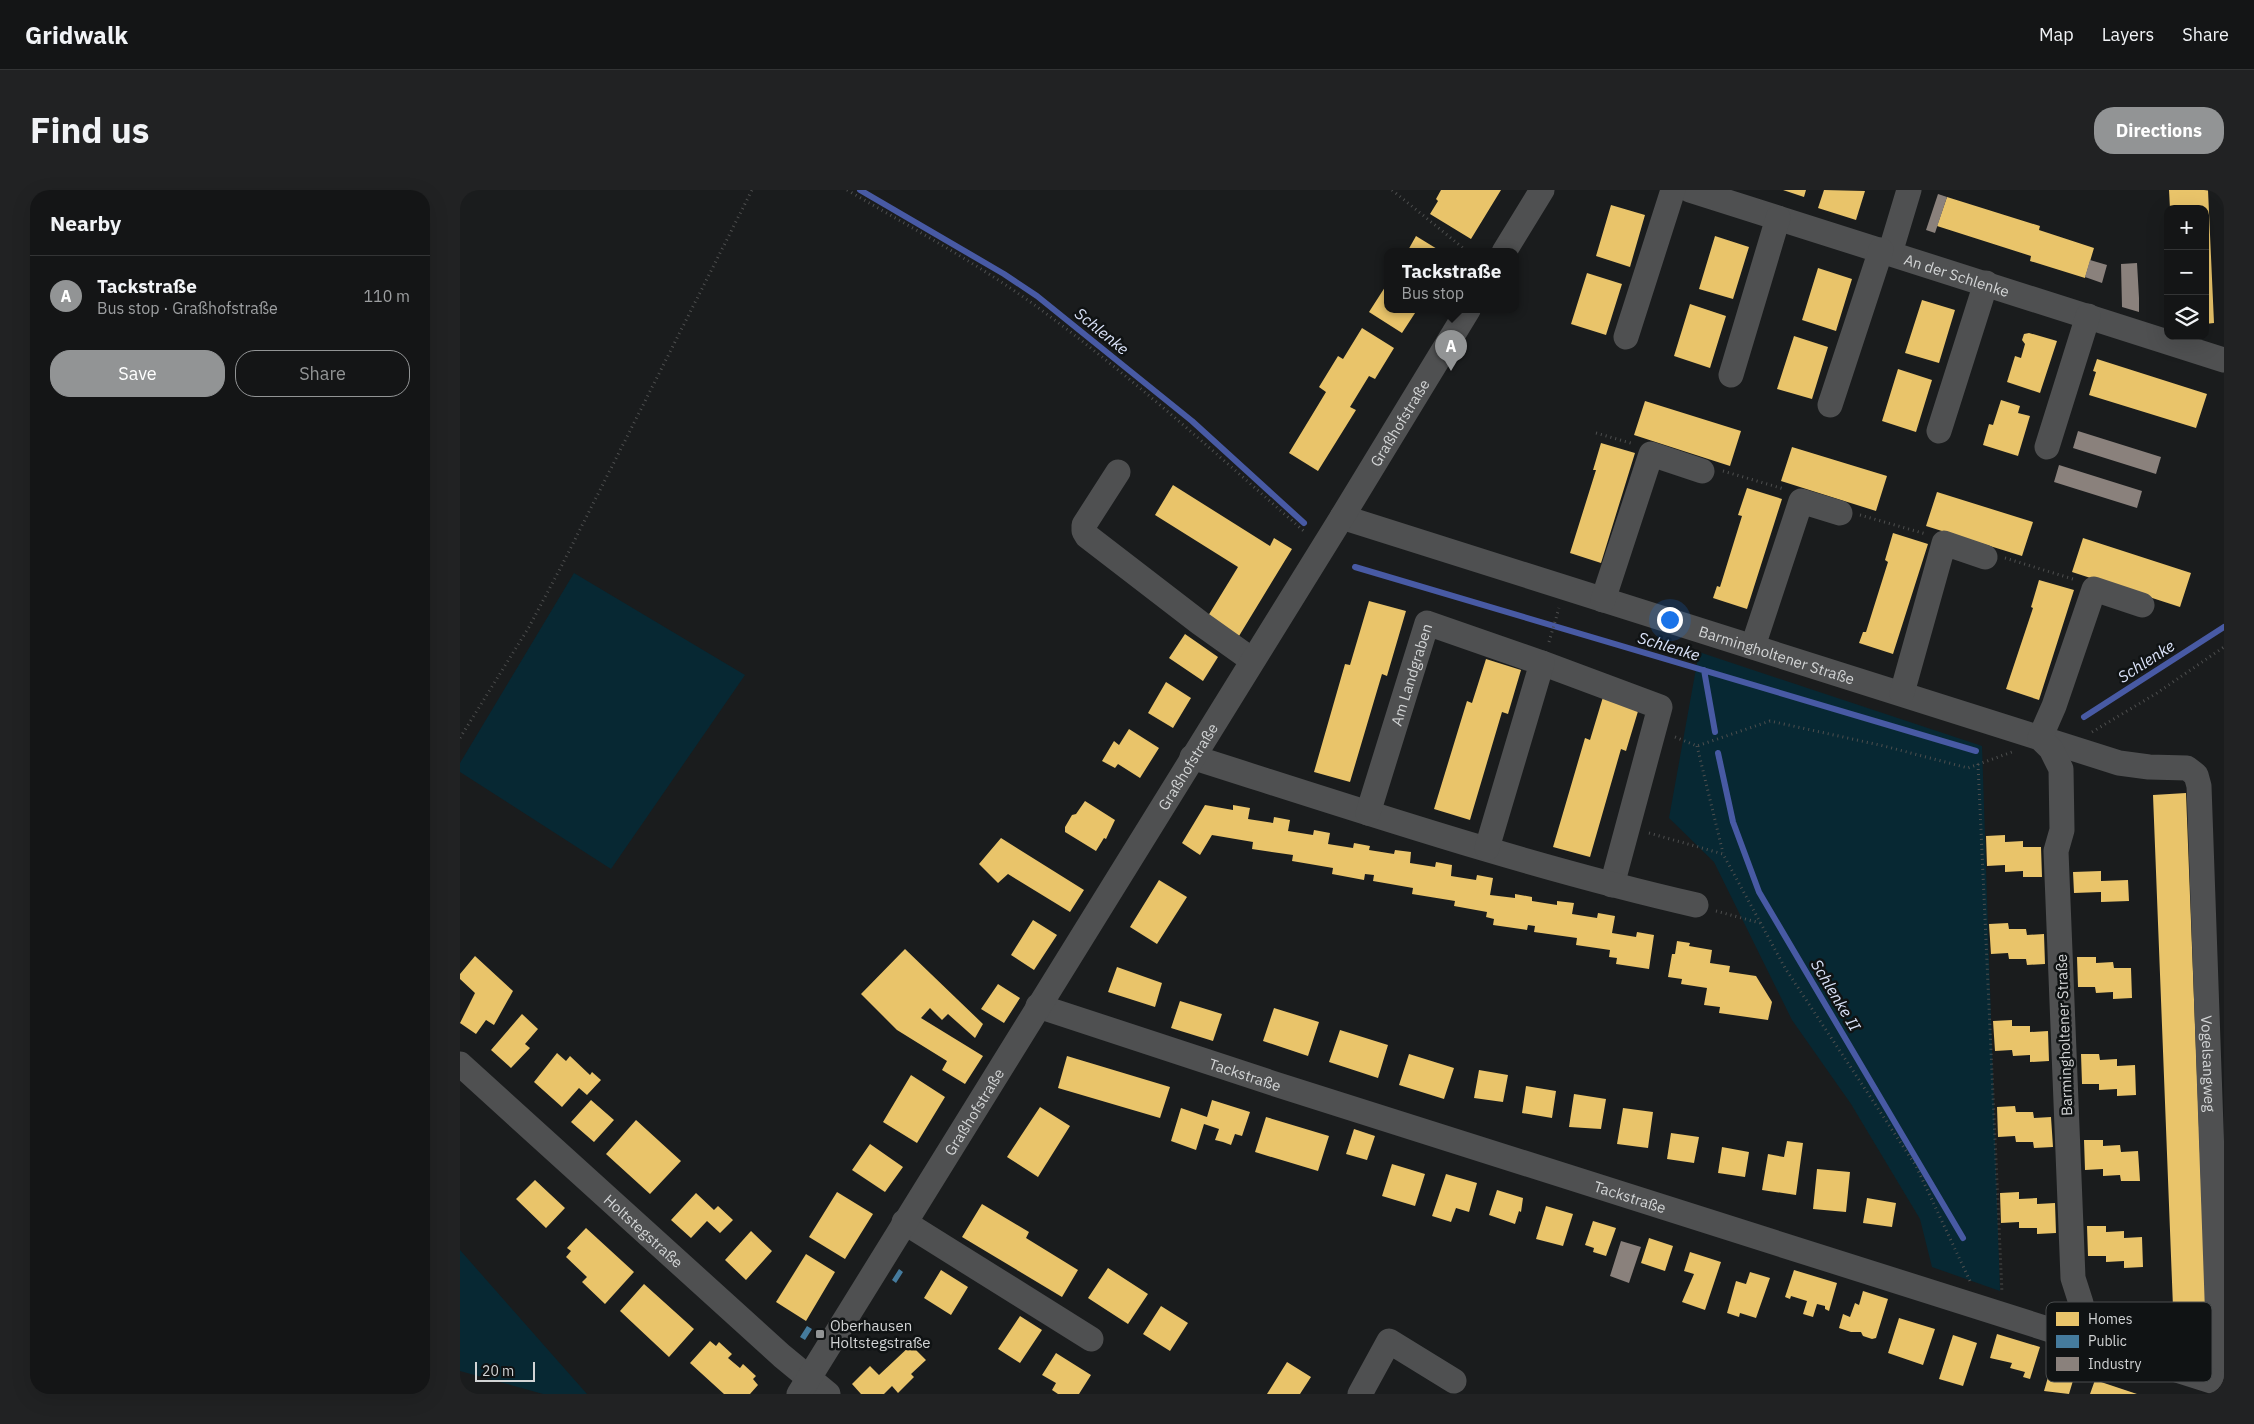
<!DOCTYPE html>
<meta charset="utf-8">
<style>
:root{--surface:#141516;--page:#212223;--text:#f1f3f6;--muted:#9d9fa1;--line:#333435;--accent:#929495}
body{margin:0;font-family:"IBM Plex Sans",sans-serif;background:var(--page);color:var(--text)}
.controls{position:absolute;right:15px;top:15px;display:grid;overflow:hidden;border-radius:10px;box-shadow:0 5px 20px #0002}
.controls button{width:45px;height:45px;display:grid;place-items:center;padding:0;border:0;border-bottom:1px solid var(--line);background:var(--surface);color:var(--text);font:25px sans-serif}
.scale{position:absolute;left:15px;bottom:12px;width:60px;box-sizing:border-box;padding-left:5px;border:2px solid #d2d4d5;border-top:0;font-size:14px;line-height:18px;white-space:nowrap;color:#d2d4d5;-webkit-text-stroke:4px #101314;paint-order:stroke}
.you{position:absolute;left:1209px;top:429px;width:18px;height:18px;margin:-12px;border:4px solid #fff;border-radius:50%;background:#1a73e8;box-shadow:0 0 0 8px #1a73e833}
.badge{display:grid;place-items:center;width:32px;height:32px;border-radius:50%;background:var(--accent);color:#fff;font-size:16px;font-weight:700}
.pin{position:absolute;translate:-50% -41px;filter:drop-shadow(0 1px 2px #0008)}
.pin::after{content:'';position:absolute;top:26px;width:18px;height:15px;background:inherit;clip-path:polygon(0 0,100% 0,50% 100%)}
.popup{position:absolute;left:924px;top:58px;width:135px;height:65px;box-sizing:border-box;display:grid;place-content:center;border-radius:10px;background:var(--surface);filter:drop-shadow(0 1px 4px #0005);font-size:16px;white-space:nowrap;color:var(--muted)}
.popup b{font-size:19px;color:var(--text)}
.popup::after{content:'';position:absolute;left:50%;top:100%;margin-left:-10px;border:10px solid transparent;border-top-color:var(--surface)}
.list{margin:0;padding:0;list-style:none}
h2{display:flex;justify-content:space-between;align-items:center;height:65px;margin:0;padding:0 20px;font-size:21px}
h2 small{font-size:16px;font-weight:400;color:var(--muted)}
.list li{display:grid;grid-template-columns:32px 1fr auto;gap:15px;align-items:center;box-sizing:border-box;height:80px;padding:0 20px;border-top:1px solid var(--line)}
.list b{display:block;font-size:19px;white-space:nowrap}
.list p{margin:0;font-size:16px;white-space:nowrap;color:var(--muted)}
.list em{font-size:16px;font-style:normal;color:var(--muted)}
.actions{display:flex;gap:10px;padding:15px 20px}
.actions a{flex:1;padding:11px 0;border:1px solid var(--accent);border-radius:20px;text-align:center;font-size:18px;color:var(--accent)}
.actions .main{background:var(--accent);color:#fff}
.icon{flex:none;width:28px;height:28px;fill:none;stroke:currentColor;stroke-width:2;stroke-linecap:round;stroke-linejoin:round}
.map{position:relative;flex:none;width:1764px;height:1204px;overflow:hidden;border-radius:20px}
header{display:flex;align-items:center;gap:30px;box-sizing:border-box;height:70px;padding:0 25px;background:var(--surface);border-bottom:1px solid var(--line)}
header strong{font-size:24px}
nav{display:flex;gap:28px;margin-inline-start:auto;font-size:18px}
.intro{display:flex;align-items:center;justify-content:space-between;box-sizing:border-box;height:120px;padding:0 30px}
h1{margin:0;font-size:35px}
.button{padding:12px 22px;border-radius:20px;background:var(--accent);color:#fff;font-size:18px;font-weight:700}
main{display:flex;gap:30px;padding:0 30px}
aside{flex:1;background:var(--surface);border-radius:20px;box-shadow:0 5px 20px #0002}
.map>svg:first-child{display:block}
</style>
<header>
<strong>Gridwalk</strong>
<nav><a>Map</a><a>Layers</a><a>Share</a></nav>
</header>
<div class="intro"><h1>Find us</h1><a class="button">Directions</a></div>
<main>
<aside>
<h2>Nearby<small></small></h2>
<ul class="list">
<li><span class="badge">A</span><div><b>Tackstraße</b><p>Bus stop · Graßhofstraße</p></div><em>110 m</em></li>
</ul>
<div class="actions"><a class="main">Save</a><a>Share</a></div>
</aside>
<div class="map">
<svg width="1764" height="1204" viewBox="0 0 1764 1204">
<rect width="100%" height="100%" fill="#1a1c1d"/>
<path fill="#072833" d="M 114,383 L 285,485 L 151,679 L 0,582 L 0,573 Z
M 1239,462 L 1522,556 L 1540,1101 L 1472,1077 L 1460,1029 L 1391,914 L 1332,830 L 1254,672 L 1209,628 Z
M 0,1060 L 127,1204 L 83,1204 L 0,1181 Z"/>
<path fill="#e9c46a" d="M 981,0 L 1041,0 L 1011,49 L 970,24 L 978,11 L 976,9 Z
M 1323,0 L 1346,0 L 1344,7 Z
M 1364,0 L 1405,1 L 1396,30 L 1358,18 Z
M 1709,0 L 1748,0 L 1754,133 L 1745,134 L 1745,19 L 1710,19 Z
M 1487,7 L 1580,36 L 1579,40 L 1634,58 L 1625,88 L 1570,71 L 1571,66 L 1477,36 Z
M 1151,15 L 1185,25 L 1170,77 L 1136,66 Z
M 956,46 L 982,62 L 947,62 Z
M 1255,46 L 1289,57 L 1273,109 L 1239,99 Z
M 1358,78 L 1392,89 L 1376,141 L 1342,130 Z
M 1127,83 L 1162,94 L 1146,145 L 1111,134 Z
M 927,94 L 927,120 L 957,120 L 942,143 L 909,122 Z
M 1462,110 L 1495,120 L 1479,173 L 1445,163 Z
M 1230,114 L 1266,126 L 1250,178 L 1214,166 Z
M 902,138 L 934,158 L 915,189 L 909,186 L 890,217 L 896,220 L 858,281 L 829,263 L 866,202 L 859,197 L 878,166 L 883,169 Z
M 1569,143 L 1597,151 L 1580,203 L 1547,192 L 1555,166 L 1561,168 L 1565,154 L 1562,150 L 1564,144 Z
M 1334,146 L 1368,157 L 1352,209 L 1317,199 Z
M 1637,169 L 1747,204 L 1736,238 L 1629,205 L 1636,182 L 1633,181 Z
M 1438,179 L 1472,190 L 1456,242 L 1422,231 Z
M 1541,210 L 1560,216 L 1558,223 L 1570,226 L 1558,266 L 1523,255 L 1529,234 L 1533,235 Z
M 1185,211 L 1281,241 L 1270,276 L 1174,245 Z
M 1141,253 L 1175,263 L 1141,373 L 1110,363 L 1136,280 L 1133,280 Z
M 1332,257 L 1427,286 L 1416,321 L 1321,291 Z
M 713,295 L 810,356 L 814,348 L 832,359 L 779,446 L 748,426 L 778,377 L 695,325 Z
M 1287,298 L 1322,309 L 1287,419 L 1253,408 L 1257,396 L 1260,397 L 1282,326 L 1278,325 Z
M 1477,302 L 1573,332 L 1562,366 L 1466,336 Z
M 1433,343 L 1468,354 L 1433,464 L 1399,453 L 1403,442 L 1406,442 L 1428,372 L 1425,370 Z
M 1623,348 L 1731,383 L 1720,417 L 1612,382 Z
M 1579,390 L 1614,400 L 1579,510 L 1546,499 L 1573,418 L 1571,417 Z
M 909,411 L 946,421 L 927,486 L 922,484 L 890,592 L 854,582 L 885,474 L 890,475 Z
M 725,444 L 758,467 L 743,491 L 709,468 Z
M 1026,469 L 1061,480 L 1048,524 L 1042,522 L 1010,630 L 974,619 L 1007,511 L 1012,513 Z
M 706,492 L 731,508 L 713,538 L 688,523 Z
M 1143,507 L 1179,518 L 1166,561 L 1161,559 L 1130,667 L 1093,657 L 1125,548 L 1130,550 Z
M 669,539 L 699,558 L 680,588 L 658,574 L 655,578 L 642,571 L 654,551 L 659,555 Z
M 1726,603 L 1745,1092 L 1747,1154 L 1714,1143 L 1693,605 Z
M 625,611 L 655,630 L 646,649 L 644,648 L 636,661 L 605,642 L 605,637 L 612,625 L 616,624 Z
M 745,615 L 773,620 L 773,615 L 790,618 L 788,629 L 813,633 L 814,627 L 830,630 L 828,641 L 853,645 L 854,640 L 870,643 L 868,654 L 893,658 L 894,653 L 910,656 L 909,660 L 934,664 L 935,660 L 951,662 L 950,673 L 975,677 L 976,672 L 992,675 L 991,686 L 1016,690 L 1017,685 L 1033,688 L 1030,705 L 1055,708 L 1055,704 L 1072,707 L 1072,711 L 1097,715 L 1097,711 L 1114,713 L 1112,724 L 1137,728 L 1138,723 L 1155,726 L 1152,743 L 1176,747 L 1177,742 L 1194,745 L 1189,779 L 1156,774 L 1157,768 L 1149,767 L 1150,760 L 1116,755 L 1117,748 L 1074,742 L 1075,736 L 1068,735 L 1067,740 L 1033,735 L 1034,729 L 1026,727 L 1027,722 L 994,716 L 995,711 L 952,704 L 953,698 L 913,691 L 914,685 L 905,684 L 904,690 L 872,684 L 873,678 L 832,671 L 833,665 L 792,659 L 793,652 L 752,645 L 740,665 L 722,653 Z
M 1545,645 L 1545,652 L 1563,651 L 1563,657 L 1581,657 L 1582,687 L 1563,687 L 1563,681 L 1545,682 L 1545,675 L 1527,676 L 1526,646 Z
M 541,648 L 624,700 L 610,722 L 548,684 L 538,693 L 519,674 Z
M 1641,681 L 1641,691 L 1668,690 L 1669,711 L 1641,712 L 1641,702 L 1614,703 L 1613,682 Z
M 699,690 L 727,707 L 697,754 L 670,737 Z
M 573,730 L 597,745 L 574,780 L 551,765 Z
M 1548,733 L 1549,739 L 1566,739 L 1567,745 L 1584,744 L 1585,774 L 1567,775 L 1566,769 L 1549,769 L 1548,763 L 1531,764 L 1529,734 Z
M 1217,751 L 1230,753 L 1229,756 L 1252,760 L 1250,773 L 1270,776 L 1269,782 L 1296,786 L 1312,812 L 1308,830 L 1259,823 L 1260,817 L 1244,815 L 1247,798 L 1221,794 L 1222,789 L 1208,787 L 1212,764 L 1215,764 Z
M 445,759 L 523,834 L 515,848 L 488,824 L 482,830 L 470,818 L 461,828 L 523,866 L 505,894 L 482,880 L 487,871 L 437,840 L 401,804 Z
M 15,766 L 53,801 L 34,835 L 26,830 L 16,844 L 0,833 L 15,803 L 0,789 L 0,784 Z
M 1617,767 L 1636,767 L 1636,773 L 1653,772 L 1654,778 L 1671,778 L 1672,808 L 1653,809 L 1653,802 L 1636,803 L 1635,797 L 1618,797 Z
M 657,777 L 702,793 L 695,817 L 648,802 Z
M 538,794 L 560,808 L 544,833 L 521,819 Z
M 720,811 L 762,824 L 753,851 L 711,838 Z
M 814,818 L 859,832 L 848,866 L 803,851 Z
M 62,824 L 78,839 L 65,854 L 70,858 L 51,878 L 31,860 Z
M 1552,830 L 1552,836 L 1570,836 L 1570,842 L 1588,841 L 1589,871 L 1570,872 L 1570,865 L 1553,866 L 1552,860 L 1535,861 L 1533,831 Z
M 880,840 L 928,855 L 918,888 L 869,872 Z
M 97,863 L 106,871 L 110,866 L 130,885 L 132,882 L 141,890 L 127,905 L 119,898 L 102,917 L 74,892 Z
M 949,864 L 994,878 L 984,909 L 939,895 Z
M 1621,864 L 1639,864 L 1640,870 L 1657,869 L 1657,876 L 1675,875 L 1676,905 L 1657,906 L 1657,899 L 1639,900 L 1639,894 L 1622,894 Z
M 607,866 L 710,897 L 700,928 L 598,898 Z
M 1019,880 L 1048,885 L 1043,912 L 1014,908 Z
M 451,885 L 485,907 L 457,953 L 423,932 Z
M 1066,896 L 1096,901 L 1092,928 L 1062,923 Z
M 1114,904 L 1146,909 L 1141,939 L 1109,937 Z
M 131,910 L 154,930 L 134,952 L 111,932 Z
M 752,910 L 790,922 L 782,946 L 775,944 L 771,955 L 763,952 L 755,950 L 759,939 L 744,934 L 736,960 L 711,951 L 721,918 L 747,927 Z
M 1555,916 L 1556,922 L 1573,922 L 1574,928 L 1591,927 L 1593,957 L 1574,958 L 1573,952 L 1556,952 L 1555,946 L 1538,947 L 1537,917 Z
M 580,917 L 610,936 L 578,987 L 547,967 Z
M 1163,918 L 1193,922 L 1188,958 L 1157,954 Z
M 806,927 L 869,946 L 858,981 L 795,962 Z
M 176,930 L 221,971 L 190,1004 L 146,964 Z
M 894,939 L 915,946 L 907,970 L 886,964 Z
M 1211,943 L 1239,947 L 1234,973 L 1207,969 Z
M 1624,950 L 1643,950 L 1643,956 L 1660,955 L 1661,962 L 1678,961 L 1680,991 L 1661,991 L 1660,985 L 1643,986 L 1643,979 L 1625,980 Z
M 1327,951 L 1343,953 L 1336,1005 L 1302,1000 L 1308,964 L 1324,967 Z
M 410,954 L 443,977 L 425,1002 L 392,980 Z
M 1262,957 L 1289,962 L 1285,987 L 1258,983 Z
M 932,974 L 965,984 L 955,1016 L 922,1006 Z
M 1357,979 L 1390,982 L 1386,1022 L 1353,1019 Z
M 986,984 L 1017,993 L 1009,1022 L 996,1018 L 991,1032 L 972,1026 Z
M 75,990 L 105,1018 L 86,1038 L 56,1009 Z
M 1037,1000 L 1063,1008 L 1061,1022 L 1059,1021 L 1055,1034 L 1029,1025 Z
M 377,1002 L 413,1024 L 385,1069 L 349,1047 Z
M 1559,1002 L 1559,1009 L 1577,1008 L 1577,1014 L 1595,1013 L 1596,1043 L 1577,1044 L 1577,1038 L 1559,1038 L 1559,1032 L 1541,1033 L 1540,1003 Z
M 236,1003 L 254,1020 L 258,1016 L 273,1030 L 260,1043 L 247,1031 L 231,1048 L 211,1030 Z
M 1407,1008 L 1436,1013 L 1432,1037 L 1403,1033 Z
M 522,1014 L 569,1042 L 566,1048 L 618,1080 L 602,1107 L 502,1047 Z
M 1086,1016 L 1113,1024 L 1103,1056 L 1076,1049 Z
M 1133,1031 L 1156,1038 L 1146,1066 L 1133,1062 L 1134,1058 L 1125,1055 Z
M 1627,1036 L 1646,1036 L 1646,1042 L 1664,1041 L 1664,1048 L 1682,1047 L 1683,1077 L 1664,1078 L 1664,1071 L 1646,1072 L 1646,1066 L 1628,1066 Z
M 126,1038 L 174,1082 L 145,1114 L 122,1092 L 127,1087 L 106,1067 L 111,1061 L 107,1058 Z
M 291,1041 L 312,1061 L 286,1090 L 265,1070 Z
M 1189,1048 L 1213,1056 L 1205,1081 L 1181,1073 Z
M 1230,1062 L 1261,1072 L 1245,1120 L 1222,1112 L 1234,1084 L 1224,1081 Z
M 346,1064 L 375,1082 L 346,1131 L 316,1112 Z
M 648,1078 L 688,1104 L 668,1134 L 628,1108 Z
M 481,1080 L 508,1097 L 491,1125 L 464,1108 Z
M 1334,1080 L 1377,1093 L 1369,1121 L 1365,1119 L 1365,1116 L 1357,1114 L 1353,1127 L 1343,1124 L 1347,1111 L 1331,1106 L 1330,1109 L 1325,1107 Z
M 1290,1082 L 1310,1088 L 1296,1128 L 1280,1123 L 1279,1127 L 1267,1123 L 1276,1091 L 1286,1094 Z
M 184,1094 L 234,1139 L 209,1167 L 160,1121 Z
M 1403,1101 L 1428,1109 L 1416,1148 L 1412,1149 L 1403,1146 L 1401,1142 L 1391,1142 L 1379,1138 L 1383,1124 L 1390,1127 L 1395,1113 L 1399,1115 Z
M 701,1116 L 728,1133 L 710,1161 L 683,1144 Z
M 560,1126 L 582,1140 L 560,1173 L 538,1159 Z
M 1439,1128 L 1475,1139 L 1463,1175 L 1428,1163 Z
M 1537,1144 L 1580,1157 L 1570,1189 L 1563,1187 L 1565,1182 L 1550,1178 L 1552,1173 L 1530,1168 Z
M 1493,1145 L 1517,1153 L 1503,1196 L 1479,1189 Z
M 250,1151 L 256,1156 L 259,1152 L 272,1164 L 268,1168 L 280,1178 L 283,1174 L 296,1186 L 293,1189 L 298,1195 L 290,1204 L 264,1204 L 230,1173 Z
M 451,1155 L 466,1170 L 451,1184 L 454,1187 L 438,1203 L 432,1196 L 424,1204 L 401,1204 L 392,1194 L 410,1176 L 419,1185 Z
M 596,1163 L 631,1185 L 619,1204 L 598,1204 L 592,1200 L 596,1193 L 582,1185 Z
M 827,1172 L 851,1187 L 840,1204 L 807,1204 Z
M 1591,1177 L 1615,1184 L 1609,1204 L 1584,1201 Z
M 1635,1190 L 1677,1204 L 1630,1204 Z"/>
<path fill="#457b9d" d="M 439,1079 L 443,1082 L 436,1093 L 432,1090 Z
M 347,1136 L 352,1139 L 345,1150 L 340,1147 Z"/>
<path fill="#8a817c" d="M 1478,4 L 1487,7 L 1475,43 L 1466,40 Z
M 1630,70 L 1647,75 L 1642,93 L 1625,87 Z
M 1677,73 L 1679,108 L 1679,122 L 1662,117 L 1661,74 Z
M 1618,241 L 1701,267 L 1696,284 L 1613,258 Z
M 1599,275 L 1682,301 L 1677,318 L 1594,292 Z
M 1161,1051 L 1181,1057 L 1169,1093 L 1150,1086 Z"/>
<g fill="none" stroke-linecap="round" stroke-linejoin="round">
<path stroke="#485aa4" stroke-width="6" d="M 400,0 L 544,84 L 577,106 L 732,231 L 844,333
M 895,377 L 1516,561
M 1244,480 L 1255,542
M 1624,527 L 1764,437
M 1258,563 L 1273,632 L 1299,702 L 1503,1048"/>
<path stroke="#4e4f4f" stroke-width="3" stroke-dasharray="1 4" stroke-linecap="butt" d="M 387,0 C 457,41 528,79 592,128 C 681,195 763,270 846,343
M 932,0 L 1008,62
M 1136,243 L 1174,254
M 1263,281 L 1324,299
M 1400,325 L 1466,344
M 1545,368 L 1616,390
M 1089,452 L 1099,418
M 1632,542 L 1697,503 L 1764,457
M 1215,547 L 1237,556 L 1310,531 L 1424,556 L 1508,578 L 1552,562
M 0,548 L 69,437 L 102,375 L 292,0
M 1237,556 L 1263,663
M 1518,574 L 1542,1103
M 1189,643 L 1263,664 L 1325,778 L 1456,976 L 1510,1091
M 1256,721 L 1300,733"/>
<g stroke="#4f5051" stroke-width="25">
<path id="s1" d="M 1230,0 L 1764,170"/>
<path d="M 1044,62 L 1082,0"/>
<path d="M 1430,63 L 1449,0"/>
<path d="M 1166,147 L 1213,0"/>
<path d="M 1271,185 L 1318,28"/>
<path d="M 1370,215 L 1421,60"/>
<path d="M 1479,241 L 1526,93"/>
<path d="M 1587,257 L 1628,126"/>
<path d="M 658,282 L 624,335 L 624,341 L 627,346 L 740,433 L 792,470"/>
<path id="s2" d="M 882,327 L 1659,573 L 1689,577 L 1727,578 L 1736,585 L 1739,596 L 1760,1193"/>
<path d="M 1143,410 L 1191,264 L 1242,281"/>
<path d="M 1293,456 L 1341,311 L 1380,323"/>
<path d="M 1082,473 L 1200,517 L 1152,695"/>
<path d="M 1442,503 L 1484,353 L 1525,367"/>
<path d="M 732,567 C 899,620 1066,676 1236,715"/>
<path id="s3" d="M 908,623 L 967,433 L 1082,473 L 1027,658"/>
<path id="s4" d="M 578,816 L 812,893 L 1764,1195"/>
<path id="s5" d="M 0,874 L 322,1166 L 368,1204"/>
<path d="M 444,1032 L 631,1149"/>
<path d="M 1622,1149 L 1621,1113 L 1613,1088 L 1596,661 L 1602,640 L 1601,579 L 1591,559 L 1580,548 L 1594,516 L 1634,399 L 1682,415"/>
<path id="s6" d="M 339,1204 L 882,327 L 1008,120"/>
<path d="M 900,1204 L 929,1151 L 994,1191"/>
</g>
</g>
<rect fill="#929495" stroke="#101314" stroke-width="2" x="355" y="1139" width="10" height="10" rx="2.5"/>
<g text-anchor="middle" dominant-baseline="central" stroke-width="5" stroke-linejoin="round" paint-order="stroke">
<g font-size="15" fill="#d2d4d5" stroke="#101314">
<text stroke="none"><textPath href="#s1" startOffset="280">An der Schlenke</textPath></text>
<text stroke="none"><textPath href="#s6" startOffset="1142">Graßhofstraße</textPath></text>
<text stroke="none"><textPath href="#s2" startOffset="456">Barmingholtener Straße</textPath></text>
<text stroke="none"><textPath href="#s3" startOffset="145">Am Landgraben</textPath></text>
<text stroke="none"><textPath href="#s6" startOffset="738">Graßhofstraße</textPath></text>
<text transform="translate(1604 845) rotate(-92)">Barmingholtener Straße</text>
<text stroke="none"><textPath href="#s2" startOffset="1184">Vogelsangweg</textPath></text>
<text stroke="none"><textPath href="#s4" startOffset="218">Tackstraße</textPath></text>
<text stroke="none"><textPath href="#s6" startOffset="332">Graßhofstraße</textPath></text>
<text stroke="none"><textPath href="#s4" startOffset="622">Tackstraße</textPath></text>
<text stroke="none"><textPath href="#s5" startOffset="248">Holtstegstraße</textPath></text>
</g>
<g font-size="15" fill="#d2d4d5" stroke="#101314" text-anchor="start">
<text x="370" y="1135">Oberhausen<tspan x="370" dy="17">Holtstegstraße</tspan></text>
</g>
<g font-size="16" font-style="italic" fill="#dbe3f9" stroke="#101314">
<text transform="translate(642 141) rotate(39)">Schlenke</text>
<text transform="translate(1209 456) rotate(17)">Schlenke</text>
<text transform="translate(1686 471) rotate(-33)">Schlenke</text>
<text transform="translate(1376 805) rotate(59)">Schlenke II</text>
</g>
</g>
<rect x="1586" y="1112" width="166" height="80" rx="8" fill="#101314" stroke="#4a4d4e" stroke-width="1"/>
<rect x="1596" y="1122" width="23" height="14" fill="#e9c46a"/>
<rect x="1596" y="1145" width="23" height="13" fill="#457b9d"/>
<rect x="1596" y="1167" width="23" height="14" fill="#8a817c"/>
<g font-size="14" fill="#d2d4d5">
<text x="1628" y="1134">Homes</text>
<text x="1628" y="1156">Public</text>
<text x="1628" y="1179">Industry</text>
</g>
</svg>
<div class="controls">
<button>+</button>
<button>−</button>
<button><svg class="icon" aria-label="layers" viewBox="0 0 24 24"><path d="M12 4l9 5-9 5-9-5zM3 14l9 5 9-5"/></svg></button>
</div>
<div class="scale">20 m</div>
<div class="you"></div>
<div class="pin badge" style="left:991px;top:181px">A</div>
<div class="popup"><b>Tackstraße</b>Bus stop</div>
</div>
</main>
